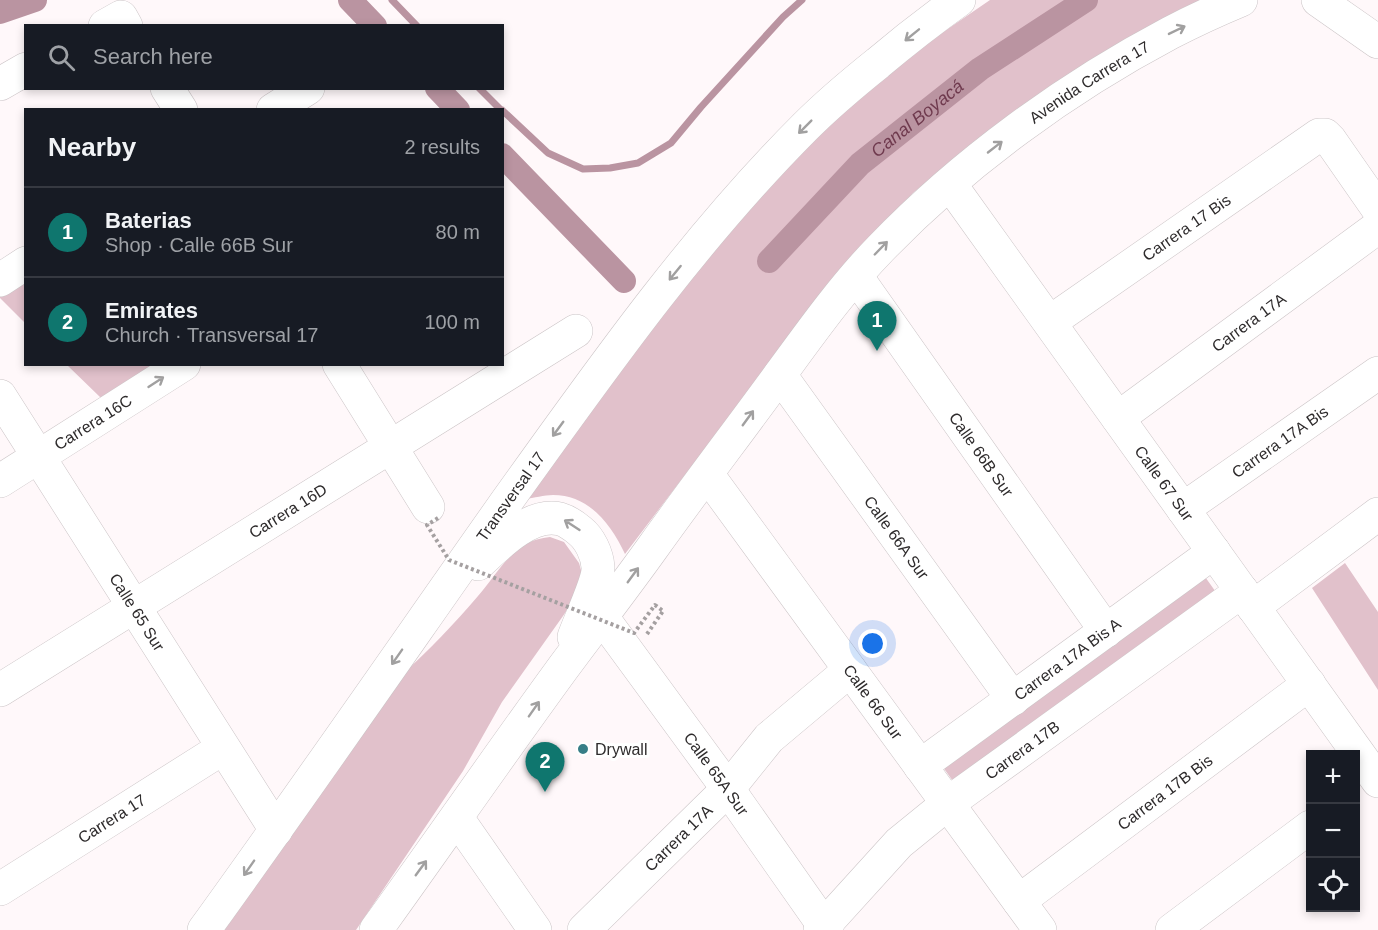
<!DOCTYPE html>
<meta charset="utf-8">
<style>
:root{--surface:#171b24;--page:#242831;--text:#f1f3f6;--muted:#9ea1a6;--line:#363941;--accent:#0f766e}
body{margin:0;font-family:Arial,sans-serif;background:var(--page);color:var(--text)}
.controls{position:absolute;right:18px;bottom:18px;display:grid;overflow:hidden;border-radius:0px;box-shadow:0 3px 9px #0003}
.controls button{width:54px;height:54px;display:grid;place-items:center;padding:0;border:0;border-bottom:2px solid var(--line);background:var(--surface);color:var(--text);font:30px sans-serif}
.you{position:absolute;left:873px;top:644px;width:21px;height:21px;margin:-15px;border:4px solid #fff;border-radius:50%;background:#1a73e8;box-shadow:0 0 0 9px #1a73e833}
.badge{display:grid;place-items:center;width:39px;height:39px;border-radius:50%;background:var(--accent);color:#fff;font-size:20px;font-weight:700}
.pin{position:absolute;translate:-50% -50px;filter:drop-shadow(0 2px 3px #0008)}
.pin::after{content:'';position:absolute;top:32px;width:21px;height:18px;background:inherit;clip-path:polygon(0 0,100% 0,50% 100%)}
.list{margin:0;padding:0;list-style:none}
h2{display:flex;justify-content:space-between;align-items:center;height:78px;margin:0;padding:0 24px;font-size:26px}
h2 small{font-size:20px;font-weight:400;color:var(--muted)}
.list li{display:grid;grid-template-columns:39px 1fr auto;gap:18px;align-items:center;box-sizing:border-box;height:90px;padding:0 24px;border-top:2px solid var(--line)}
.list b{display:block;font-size:22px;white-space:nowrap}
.list p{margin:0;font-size:20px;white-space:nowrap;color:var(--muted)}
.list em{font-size:20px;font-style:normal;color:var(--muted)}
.icon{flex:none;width:33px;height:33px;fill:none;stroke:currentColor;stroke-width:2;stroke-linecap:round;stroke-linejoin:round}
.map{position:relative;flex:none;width:1378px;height:930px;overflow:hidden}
.search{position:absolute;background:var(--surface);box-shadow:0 3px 9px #0003;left:24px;top:24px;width:480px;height:66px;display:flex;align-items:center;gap:15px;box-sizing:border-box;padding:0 21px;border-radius:0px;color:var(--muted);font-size:22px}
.panel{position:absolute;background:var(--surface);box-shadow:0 3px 9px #0003;left:24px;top:108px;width:480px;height:258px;border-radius:0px}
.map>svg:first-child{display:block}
</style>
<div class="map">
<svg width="1378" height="930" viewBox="0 0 1378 930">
<rect width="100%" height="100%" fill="#fff8fa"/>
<path fill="#e1c1cb" d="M 990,0 L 1202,0 L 969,147 L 913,193 L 820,297 L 625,554 C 611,524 589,495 553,495 C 544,495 534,498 525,499 L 653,328 L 724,236 L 812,140 L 920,48 Z
M 25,275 L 25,323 L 0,298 L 0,291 Z
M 67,365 L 153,365 L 101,398 Z
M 550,537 L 564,542 L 579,563 L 583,577 L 577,595 L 563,616 L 502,702 L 463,771 L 356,930 L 222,930 L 402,675 C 429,650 454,624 478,596 C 493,579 505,557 524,545 C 533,540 541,538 550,537 Z
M 1345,563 L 1378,612 L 1378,690 L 1312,588 Z
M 1203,574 L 1218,595 L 955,784 L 940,763 Z"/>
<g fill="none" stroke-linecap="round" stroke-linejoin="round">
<path stroke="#ba94a1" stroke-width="7" d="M 392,0 L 417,26
M 479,88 L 501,110
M 502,110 L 548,153 L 583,169 L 610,168 L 638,163 L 671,143 L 701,107 L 783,17 L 802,0"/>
<g stroke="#ba94a1" stroke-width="24">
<path d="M 350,0 L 375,26"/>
<path d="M 0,12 L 35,0"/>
<path d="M 437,88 L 458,110"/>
<path d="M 502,155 L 624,281"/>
<path id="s1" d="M 769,261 L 860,164 L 980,69 L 1086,0"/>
</g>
<g stroke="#ccc5c7" stroke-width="34">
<g id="minor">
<path d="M 1318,0 L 1378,42"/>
<path d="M 105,26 L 121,17 L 126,26"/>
<path d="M 0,84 L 26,69"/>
<path d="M 167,88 L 181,110"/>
<path d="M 273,110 L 308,88"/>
<path id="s2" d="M 950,184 L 1378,781"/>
<path id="s3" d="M 856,276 L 1106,631"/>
<path d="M 0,280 L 26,263"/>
<path id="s4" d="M 1050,322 L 1319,135 L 1325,135 L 1330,140 L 1378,209"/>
<path d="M 339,364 L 428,507"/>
<path id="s5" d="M 780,375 L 1013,699"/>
<path id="s6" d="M 0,396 L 276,830"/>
<path id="s7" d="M 1118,418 L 1378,227"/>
<path id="s8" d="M 707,474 L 1040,930"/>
<path id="s9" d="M 0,481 L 184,364"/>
<path id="s10" d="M 1183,509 L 1378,373"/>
<path d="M 1253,607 L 1378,514"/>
<path id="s11" d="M 602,617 L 728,789 L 827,930"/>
<path id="s12" d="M 0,690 L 576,331"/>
<path id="s13" d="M 920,766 L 1214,552"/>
<path d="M 457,818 L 535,930"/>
<path id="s14" d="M 0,889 L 223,748"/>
<path id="s15" d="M 1019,901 L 1309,684"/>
<path id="s16" d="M 584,930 L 728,789 L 769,738 L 850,670"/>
<path id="s17" d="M 820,930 L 899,843 L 947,804 L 1242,591"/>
<path d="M 1172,930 L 1310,827"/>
</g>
</g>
<g stroke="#ccc5c7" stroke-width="34">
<g id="highway">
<path d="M 478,564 C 498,545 530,512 560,519 C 567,521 574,526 580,531 C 590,539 597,554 598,567 C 599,581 579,622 574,637"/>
<path id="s18" d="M 204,930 C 306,789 404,647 504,505 C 598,374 691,241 805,127 C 828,104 853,83 878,63 C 904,41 931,20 959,0"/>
<path id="s19" d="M 376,930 C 438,844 498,757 560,672 C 591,630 623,589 653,547 C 693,491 735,436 776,380 C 809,335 842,288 881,248 C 963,163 1066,88 1170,33 C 1193,21 1217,10 1241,0"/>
</g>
</g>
<path stroke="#a5a0a1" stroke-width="4" stroke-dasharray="3 3" stroke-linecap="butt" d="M 647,634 L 663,611"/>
<use href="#minor" stroke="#fff" stroke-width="33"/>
<use href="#highway" stroke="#fff" stroke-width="33"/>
<path stroke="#a5a0a1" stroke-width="4" stroke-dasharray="3 3" stroke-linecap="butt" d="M 438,518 L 427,525 L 449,560 L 634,633 L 655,605 L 663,611"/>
</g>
<defs><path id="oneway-shaft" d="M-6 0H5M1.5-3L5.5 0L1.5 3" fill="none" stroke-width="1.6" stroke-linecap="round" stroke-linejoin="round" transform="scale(1.5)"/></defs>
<g stroke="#a1a0a0">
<use href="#oneway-shaft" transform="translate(1177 30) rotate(-26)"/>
<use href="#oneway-shaft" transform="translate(912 35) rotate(141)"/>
<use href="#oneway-shaft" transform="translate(805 127) rotate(135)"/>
<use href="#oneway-shaft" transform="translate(995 147) rotate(-38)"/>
<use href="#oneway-shaft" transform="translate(881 248) rotate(-46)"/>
<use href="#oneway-shaft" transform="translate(675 273) rotate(129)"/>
<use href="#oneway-shaft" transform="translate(156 382) rotate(-33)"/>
<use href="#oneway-shaft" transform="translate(748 418) rotate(-54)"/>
<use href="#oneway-shaft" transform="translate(558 429) rotate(126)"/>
<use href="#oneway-shaft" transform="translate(572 525) rotate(-147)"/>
<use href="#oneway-shaft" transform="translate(633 575) rotate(-54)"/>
<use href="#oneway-shaft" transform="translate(397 657) rotate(125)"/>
<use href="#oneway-shaft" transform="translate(534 709) rotate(-55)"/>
<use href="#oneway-shaft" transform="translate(249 868) rotate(125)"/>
<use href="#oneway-shaft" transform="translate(421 868) rotate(-54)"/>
</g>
<circle fill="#377e87" stroke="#fff" stroke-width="2" cx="583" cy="749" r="6"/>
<g text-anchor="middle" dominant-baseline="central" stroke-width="6" stroke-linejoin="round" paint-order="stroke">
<g font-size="16" fill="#2e2b2c" stroke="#fff">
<text stroke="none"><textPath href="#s19" startOffset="1116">Avenida Carrera 17</textPath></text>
<text stroke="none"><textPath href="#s4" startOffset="166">Carrera 17 Bis</textPath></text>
<text stroke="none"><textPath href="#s7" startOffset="162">Carrera 17A</textPath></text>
<text stroke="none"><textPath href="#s9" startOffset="110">Carrera 16C</textPath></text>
<text stroke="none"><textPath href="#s10" startOffset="118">Carrera 17A Bis</textPath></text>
<text stroke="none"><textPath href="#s3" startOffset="218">Calle 66B Sur</textPath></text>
<text stroke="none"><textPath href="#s2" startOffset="368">Calle 67 Sur</textPath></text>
<text stroke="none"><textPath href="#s18" startOffset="531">Transversal 17</textPath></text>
<text stroke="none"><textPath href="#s12" startOffset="339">Carrera 16D</textPath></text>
<text stroke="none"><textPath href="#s5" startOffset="200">Calle 66A Sur</textPath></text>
<text stroke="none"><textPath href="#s6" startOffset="256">Calle 65 Sur</textPath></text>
<text stroke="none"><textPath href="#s13" startOffset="182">Carrera 17A Bis A</textPath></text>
<text stroke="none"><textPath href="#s8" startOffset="282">Calle 66 Sur</textPath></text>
<text stroke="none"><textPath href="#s17" startOffset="272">Carrera 17B</textPath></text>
<text stroke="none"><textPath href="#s11" startOffset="194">Calle 65A Sur</textPath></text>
<text stroke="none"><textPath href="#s15" startOffset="182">Carrera 17B Bis</textPath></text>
<text stroke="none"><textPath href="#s14" startOffset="132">Carrera 17</textPath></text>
<text stroke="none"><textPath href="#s16" startOffset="132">Carrera 17A</textPath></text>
</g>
<g font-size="16" fill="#2e2b2c" stroke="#fff" text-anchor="start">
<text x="595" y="749">Drywall</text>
</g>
<g font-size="18" font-style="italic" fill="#6f3a4e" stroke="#fff">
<text stroke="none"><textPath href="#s1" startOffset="206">Canal Boyacá</textPath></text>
</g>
</g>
</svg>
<div class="controls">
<button>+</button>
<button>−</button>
<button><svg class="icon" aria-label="locate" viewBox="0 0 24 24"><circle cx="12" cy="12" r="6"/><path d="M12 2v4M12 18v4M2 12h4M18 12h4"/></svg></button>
</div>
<div class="you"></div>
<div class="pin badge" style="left:877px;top:351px">1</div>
<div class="pin badge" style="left:545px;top:792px">2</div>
<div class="search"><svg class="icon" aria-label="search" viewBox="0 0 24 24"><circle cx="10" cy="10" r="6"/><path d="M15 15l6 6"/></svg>Search here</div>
<section class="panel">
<h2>Nearby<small>2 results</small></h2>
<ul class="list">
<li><span class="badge">1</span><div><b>Baterias</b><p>Shop · Calle 66B Sur</p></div><em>80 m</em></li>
<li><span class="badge">2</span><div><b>Emirates</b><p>Church · Transversal 17</p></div><em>100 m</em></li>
</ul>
</section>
</div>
